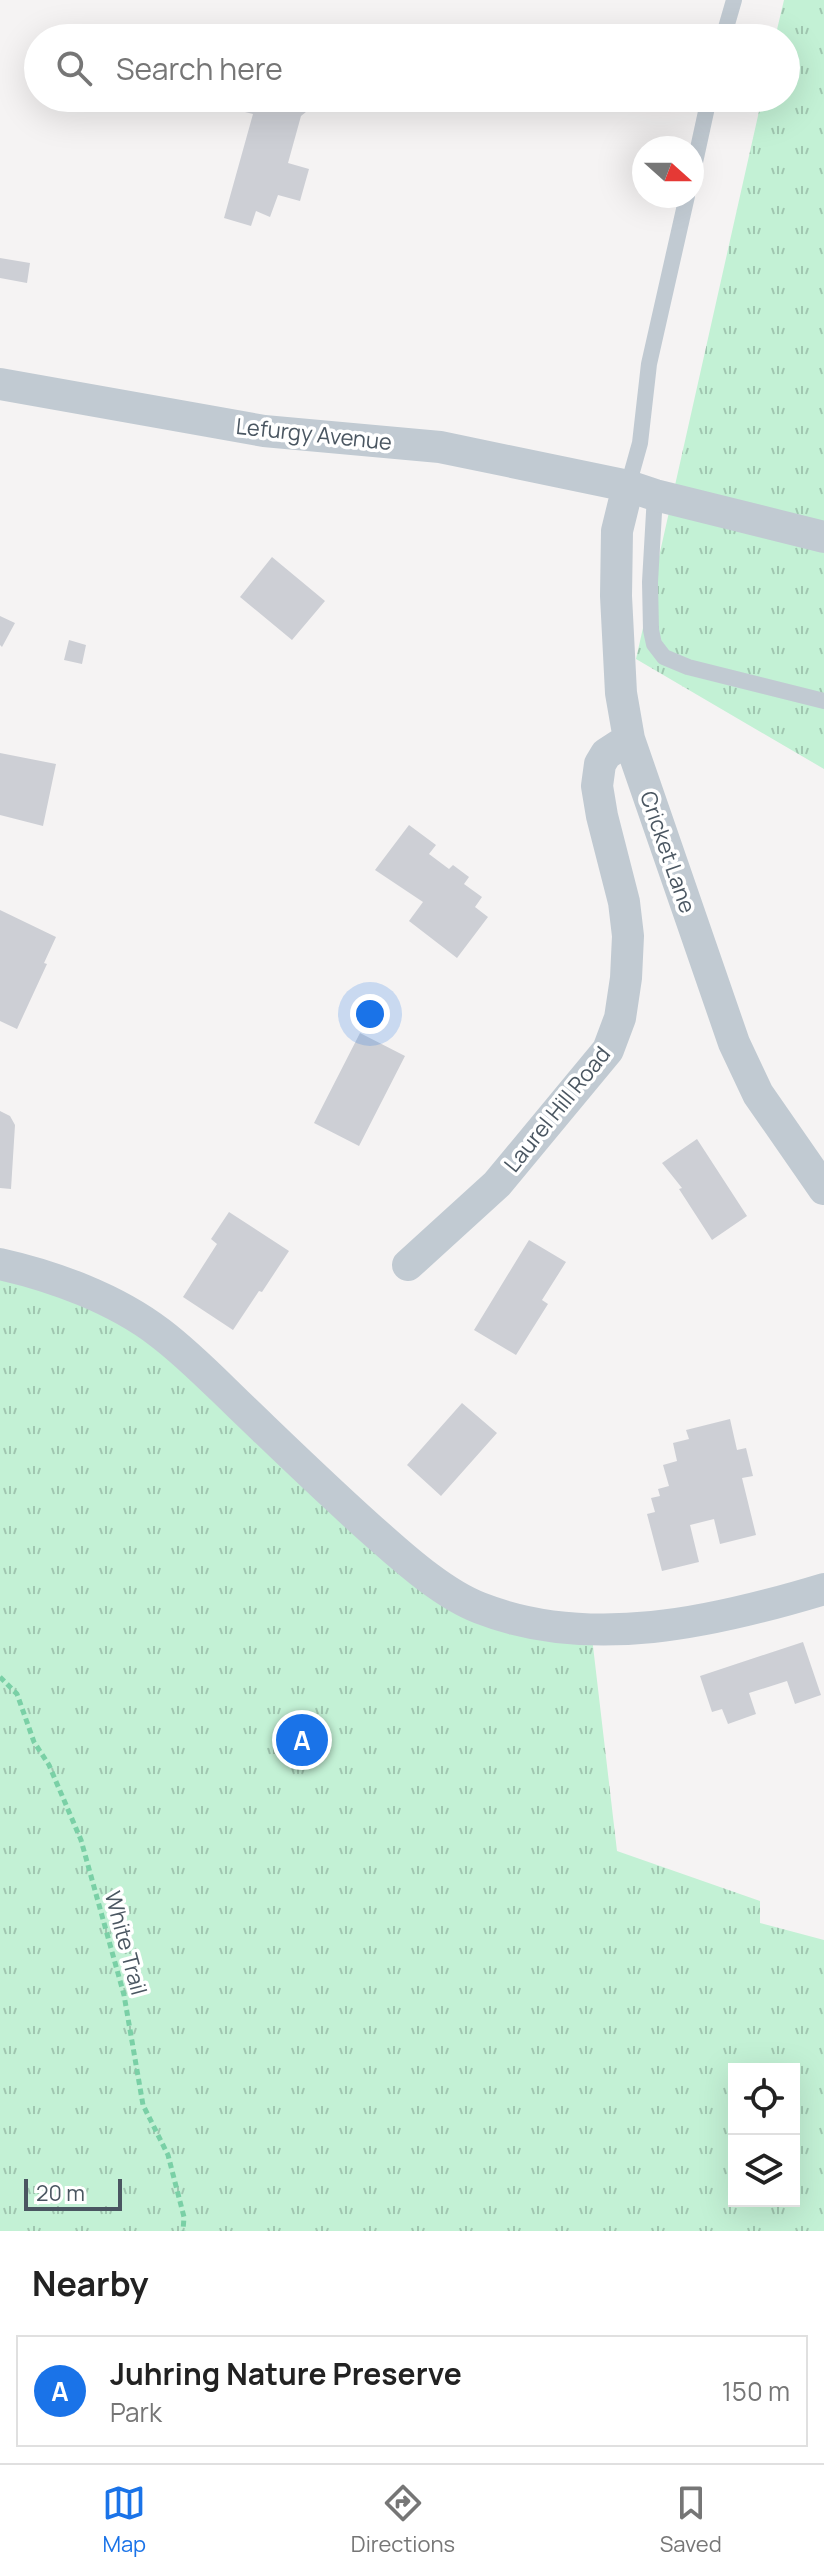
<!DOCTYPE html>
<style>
:root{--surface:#fff;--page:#f2f2f2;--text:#222;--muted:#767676;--line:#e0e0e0;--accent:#1a73e8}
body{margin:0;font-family:Manrope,sans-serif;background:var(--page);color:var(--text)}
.controls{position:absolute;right:24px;bottom:24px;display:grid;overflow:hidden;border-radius:0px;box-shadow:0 8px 32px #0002}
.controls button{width:72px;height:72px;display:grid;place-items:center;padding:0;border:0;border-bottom:2px solid var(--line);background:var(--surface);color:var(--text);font:40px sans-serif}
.compass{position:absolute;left:632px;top:136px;width:72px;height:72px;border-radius:50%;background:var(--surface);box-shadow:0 8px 32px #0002;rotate:111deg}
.scale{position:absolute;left:24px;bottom:20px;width:98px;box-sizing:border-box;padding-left:8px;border:4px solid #4a5661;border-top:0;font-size:22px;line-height:28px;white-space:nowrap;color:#4a5661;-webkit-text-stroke:6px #fff;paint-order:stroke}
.you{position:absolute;left:370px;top:1014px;width:28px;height:28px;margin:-20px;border:6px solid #fff;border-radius:50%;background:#1a73e8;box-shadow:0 0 0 12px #1a73e833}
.badge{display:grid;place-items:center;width:52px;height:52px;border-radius:50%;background:var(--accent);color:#fff;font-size:26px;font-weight:700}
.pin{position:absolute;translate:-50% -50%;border:4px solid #fff;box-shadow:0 2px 8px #0006}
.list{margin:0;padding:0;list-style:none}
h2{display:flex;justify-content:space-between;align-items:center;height:104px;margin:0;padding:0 32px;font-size:34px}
h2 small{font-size:26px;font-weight:400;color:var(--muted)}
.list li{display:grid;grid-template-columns:52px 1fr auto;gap:24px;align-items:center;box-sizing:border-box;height:112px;margin:0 16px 16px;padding:0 16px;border:2px solid var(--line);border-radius:0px}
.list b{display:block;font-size:30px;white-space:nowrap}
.list p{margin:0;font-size:26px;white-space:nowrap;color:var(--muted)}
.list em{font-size:26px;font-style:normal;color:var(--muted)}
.icon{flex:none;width:44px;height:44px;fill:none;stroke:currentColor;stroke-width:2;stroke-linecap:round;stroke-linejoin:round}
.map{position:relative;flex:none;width:824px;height:2231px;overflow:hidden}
.search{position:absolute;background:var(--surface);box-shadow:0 8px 32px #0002;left:24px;right:24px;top:24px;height:88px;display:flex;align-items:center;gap:20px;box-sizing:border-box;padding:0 28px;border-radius:44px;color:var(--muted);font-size:30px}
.sheet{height:232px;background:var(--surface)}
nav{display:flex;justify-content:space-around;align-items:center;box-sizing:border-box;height:112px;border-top:2px solid var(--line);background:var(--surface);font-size:22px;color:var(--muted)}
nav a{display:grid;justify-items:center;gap:4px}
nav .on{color:var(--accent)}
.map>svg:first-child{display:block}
</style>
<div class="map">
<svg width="824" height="2231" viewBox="0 0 824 2231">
<defs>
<pattern id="grass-tufts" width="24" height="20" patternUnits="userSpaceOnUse" patternTransform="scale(2)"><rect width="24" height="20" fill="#c3f1d5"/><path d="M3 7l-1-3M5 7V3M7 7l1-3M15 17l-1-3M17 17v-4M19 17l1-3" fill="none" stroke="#a0c6b0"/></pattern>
</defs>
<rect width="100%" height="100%" fill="#f5f3f3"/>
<path fill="url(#grass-tufts)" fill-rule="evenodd" d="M 784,0 L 824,0 L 824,769 L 636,659 L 762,98 L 786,98 L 786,38 L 775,38 Z
M 0,1260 L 105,1296 L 422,1573 L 591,1629 L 617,1851 L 760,1901 L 760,1923 L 824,1940 L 824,2231 L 0,2231 ZM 734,2069 L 794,2069 L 794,2201 L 734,2201 Z"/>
<path fill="#cdcfd5" d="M 227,98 L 314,98 L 317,103 L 301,116 L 288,163 L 309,169 L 300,201 L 278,195 L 270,217 L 256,211 L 251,226 L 224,218 L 253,114 L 245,112 L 248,104 Z
M 0,258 L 30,263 L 27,283 L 0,278 Z
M 272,557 L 325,601 L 292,640 L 240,597 Z
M 0,616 L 15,623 L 2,647 L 0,645 Z
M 69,640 L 86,645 L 82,664 L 64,660 Z
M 0,753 L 56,764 L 43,826 L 0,815 Z
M 409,825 L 436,845 L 429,854 L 449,869 L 453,865 L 469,877 L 464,884 L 482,897 L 475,907 L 488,917 L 457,958 L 409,921 L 423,902 L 375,870 Z
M 0,910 L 56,937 L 44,963 L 47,964 L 17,1029 L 0,1021 Z
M 360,1033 L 405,1056 L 359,1146 L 314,1123 Z
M 0,1111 L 10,1116 L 15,1125 L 11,1189 L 0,1188 Z
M 697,1139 L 747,1216 L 712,1240 L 679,1189 L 682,1188 L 662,1163 Z
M 229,1212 L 289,1251 L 262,1292 L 259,1291 L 233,1330 L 183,1297 L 217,1244 L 211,1239 Z
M 529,1240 L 566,1262 L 542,1300 L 548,1304 L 516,1355 L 474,1330 Z
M 462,1403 L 497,1433 L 441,1496 L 407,1465 Z
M 730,1419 L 737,1450 L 746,1448 L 753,1476 L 742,1478 L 756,1535 L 720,1544 L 714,1519 L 690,1525 L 699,1562 L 662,1571 L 647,1514 L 655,1512 L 651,1498 L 660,1496 L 658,1489 L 669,1486 L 663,1465 L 677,1461 L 673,1443 L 689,1439 L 686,1430 Z
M 803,1642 L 821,1695 L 795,1704 L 787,1681 L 749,1693 L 756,1714 L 728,1724 L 722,1709 L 712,1712 L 700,1676 Z"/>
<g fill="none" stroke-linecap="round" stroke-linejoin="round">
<path stroke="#7ad0a6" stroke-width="5" stroke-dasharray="6 4" stroke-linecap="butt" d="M 0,1677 L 17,1694 L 34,1742 L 49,1765 L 81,1840 L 124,1995 L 143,2105 L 168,2155 L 184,2217 L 183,2231"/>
<path stroke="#c1cad2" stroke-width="16" d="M 723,38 L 734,0
M 692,176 L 709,98
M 628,486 L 640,443 L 649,364 L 687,196
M 655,495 L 650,582 L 651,630 L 654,644 L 664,657 L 688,667 L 824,701"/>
<path stroke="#c1cad2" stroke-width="32" d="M 0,384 L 264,431 L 440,447 L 628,486 L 655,495 L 824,537
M 628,486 L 617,531 L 616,596 L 621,693 L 629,739 L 734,1043 L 758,1094 L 824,1189
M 0,1264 C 54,1276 116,1299 160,1333 C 189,1355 214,1381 240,1406 C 287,1451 333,1496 382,1539 C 409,1563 446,1595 480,1608 C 590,1651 715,1622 824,1589
M 408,1265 L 497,1184 L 608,1050 L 620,1018 L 626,978 L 628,936 L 624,902 L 602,816 L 597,786 L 600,764 L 606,754 L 629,739"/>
</g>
<g text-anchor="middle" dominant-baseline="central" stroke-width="7" stroke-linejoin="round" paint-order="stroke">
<g font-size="22" fill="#4a5661" stroke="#fff">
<text transform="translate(314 434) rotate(6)">Lefurgy Avenue</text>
<text transform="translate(668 852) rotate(71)">Cricket Lane</text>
<text transform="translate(557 1109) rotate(-51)">Laurel Hill Road</text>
<text transform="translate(126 1943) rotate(75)">White Trail</text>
</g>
</g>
</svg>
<div class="controls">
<button><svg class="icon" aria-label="locate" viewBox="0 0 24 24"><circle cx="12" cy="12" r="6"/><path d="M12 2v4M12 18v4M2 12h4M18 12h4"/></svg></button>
<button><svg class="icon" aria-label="layers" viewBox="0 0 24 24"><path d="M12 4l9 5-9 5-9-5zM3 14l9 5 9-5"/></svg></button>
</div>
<svg class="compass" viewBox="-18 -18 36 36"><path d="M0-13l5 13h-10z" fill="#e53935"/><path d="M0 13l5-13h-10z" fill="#767676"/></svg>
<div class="scale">20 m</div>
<div class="you"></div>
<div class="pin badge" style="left:302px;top:1740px">A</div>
<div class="search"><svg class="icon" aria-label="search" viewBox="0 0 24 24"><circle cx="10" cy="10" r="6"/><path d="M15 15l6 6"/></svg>Search here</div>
</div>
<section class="sheet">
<h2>Nearby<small></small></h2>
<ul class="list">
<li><span class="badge">A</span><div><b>Juhring Nature Preserve</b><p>Park</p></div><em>150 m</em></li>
</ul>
</section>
<nav>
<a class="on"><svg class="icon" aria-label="map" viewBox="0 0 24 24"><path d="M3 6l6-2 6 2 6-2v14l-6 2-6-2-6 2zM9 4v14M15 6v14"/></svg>Map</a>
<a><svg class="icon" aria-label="directions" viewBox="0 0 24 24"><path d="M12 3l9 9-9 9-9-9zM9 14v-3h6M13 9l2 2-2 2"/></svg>Directions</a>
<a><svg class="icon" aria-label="saved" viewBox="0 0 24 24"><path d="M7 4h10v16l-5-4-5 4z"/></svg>Saved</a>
</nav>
